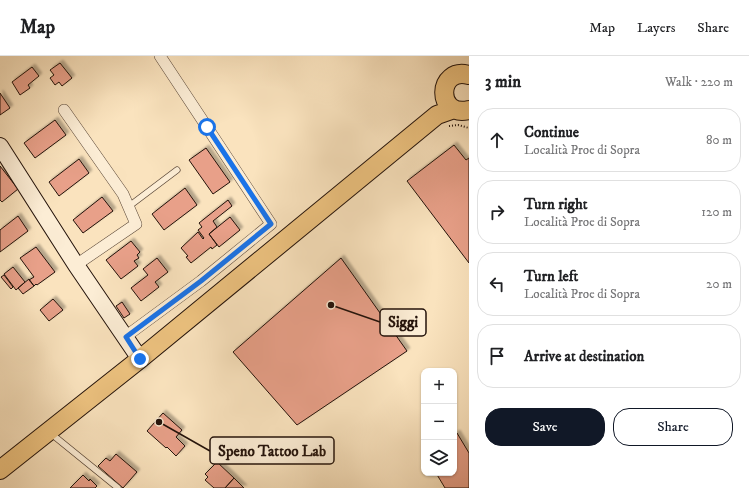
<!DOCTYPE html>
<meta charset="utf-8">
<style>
:root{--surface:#fff;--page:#f2f2f2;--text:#202124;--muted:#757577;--line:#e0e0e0;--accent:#111827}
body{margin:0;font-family:"IM FELL DW Pica",serif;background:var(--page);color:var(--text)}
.controls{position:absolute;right:12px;bottom:12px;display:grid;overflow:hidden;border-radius:8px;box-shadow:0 1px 3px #0004}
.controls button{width:36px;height:36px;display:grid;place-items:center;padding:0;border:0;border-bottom:1px solid var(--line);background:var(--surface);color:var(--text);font:20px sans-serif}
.stop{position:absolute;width:12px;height:12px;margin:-9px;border:3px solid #1a73e8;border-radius:50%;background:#fff}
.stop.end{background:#1a73e8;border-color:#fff;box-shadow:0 1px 4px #0008}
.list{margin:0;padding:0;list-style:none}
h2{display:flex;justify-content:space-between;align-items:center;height:52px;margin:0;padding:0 16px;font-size:17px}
h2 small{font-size:13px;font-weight:400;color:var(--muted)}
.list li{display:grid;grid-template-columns:26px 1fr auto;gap:12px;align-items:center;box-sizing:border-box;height:64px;margin:0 8px 8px;padding:0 8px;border:1px solid var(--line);border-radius:16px}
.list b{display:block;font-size:15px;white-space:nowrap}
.list p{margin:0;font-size:13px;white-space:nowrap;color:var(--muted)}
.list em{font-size:13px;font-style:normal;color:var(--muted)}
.actions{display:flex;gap:8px;padding:12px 16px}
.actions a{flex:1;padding:9px 0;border:1px solid var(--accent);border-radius:16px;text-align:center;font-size:14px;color:var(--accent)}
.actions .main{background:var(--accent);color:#fff}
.icon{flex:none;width:22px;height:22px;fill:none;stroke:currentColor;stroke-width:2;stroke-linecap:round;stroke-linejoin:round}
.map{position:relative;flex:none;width:469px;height:432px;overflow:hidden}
header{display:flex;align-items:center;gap:24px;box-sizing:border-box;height:56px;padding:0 20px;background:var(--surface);border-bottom:1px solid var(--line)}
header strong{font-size:19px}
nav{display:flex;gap:22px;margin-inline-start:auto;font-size:14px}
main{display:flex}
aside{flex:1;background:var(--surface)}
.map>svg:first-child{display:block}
</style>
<header>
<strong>Map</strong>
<nav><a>Map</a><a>Layers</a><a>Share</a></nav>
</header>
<main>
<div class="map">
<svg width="469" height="432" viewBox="0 0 469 432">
<defs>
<filter id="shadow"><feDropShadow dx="3" dy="-3" stdDeviation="1" flood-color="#0004"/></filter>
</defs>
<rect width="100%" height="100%" fill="#fae3be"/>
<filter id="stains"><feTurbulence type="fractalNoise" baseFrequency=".005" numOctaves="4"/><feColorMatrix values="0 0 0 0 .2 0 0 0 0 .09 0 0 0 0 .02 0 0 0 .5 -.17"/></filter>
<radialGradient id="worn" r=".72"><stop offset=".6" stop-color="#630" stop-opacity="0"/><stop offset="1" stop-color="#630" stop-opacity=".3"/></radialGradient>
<path fill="#e8a089" stroke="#23120a" filter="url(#shadow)" d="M 60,7 L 72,22 L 62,30 L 59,26 L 55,29 L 50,22 L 54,19 L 50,14 Z
M 32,11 L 39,20 L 28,29 L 30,32 L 20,39 L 12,26 Z
M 0,37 L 10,52 L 0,59 Z
M 55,64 L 66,79 L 35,102 L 24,87 Z
M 454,89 L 466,104 L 469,102 L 469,207 L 407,125 Z
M 206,92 L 230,126 L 213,138 L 189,104 Z
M 79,103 L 89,117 L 59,140 L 49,126 Z
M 0,110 L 18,133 L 2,146 L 0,144 Z
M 185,132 L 197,149 L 164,174 L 152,158 Z
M 102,141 L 113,155 L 83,177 L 73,164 Z
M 228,144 L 232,150 L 213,165 L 217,171 L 209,178 L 217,189 L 212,193 L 211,191 L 191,207 L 186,201 L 188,200 L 181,192 L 198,176 L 203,183 L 204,182 L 198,174 L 202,171 L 199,167 Z
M 18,160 L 28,175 L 0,196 L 0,174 Z
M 230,161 L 240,174 L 219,191 L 209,178 Z
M 131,185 L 140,196 L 137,199 L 139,202 L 134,205 L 138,210 L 121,223 L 106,204 Z
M 36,191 L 55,216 L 37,229 L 36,228 L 34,230 L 29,224 L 34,221 L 20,202 Z
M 157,202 L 168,216 L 155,226 L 159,231 L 141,245 L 131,232 L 148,219 L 143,213 Z
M 341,202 L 407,295 L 297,369 L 233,296 Z
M 13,211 L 25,226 L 16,234 L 4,218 Z
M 4,219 L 13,231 L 11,233 L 1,221 Z
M 29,223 L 34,230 L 23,238 L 18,232 Z
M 53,243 L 63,254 L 49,265 L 40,254 Z
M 122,246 L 130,258 L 124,262 L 116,250 Z
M 163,357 L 182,374 L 176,381 L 185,390 L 176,400 L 167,391 L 166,392 L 147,375 Z
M 457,377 L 469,397 L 469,432 L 445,432 L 436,417 L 454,417 L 454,379 Z
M 116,398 L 137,416 L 123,432 L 98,410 L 106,402 L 110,405 Z
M 217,406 L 234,422 L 225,432 L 214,432 L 205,424 L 208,421 L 205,418 Z
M 83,419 L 89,425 L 90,423 L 97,430 L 95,432 L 70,432 Z
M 234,422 L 244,432 L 225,432 Z"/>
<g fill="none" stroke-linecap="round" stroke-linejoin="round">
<g stroke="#594637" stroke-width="7">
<path id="lane" d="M 128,151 L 177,114
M 51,376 L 54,380 L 118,432"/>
</g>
<g stroke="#594637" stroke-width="12">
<path id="street" d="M 64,54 L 123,138 L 136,168 L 76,209
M 125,281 L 201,225 L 271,168 L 160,0"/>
</g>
<g stroke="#23120a" stroke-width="18">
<path id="secondary" d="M 0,90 L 76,209 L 140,303"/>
</g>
<g stroke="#23120a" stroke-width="20">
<path id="primary" d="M 469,19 C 437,10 435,62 469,54
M 0,414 L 140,303 L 437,59 L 454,53"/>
</g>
<path stroke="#23120a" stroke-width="2" stroke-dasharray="1 2" stroke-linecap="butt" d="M 449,70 L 458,69 L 469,72"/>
<use href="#lane" stroke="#fcedd5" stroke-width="5.5"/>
<use href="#street" stroke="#fcedd5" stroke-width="11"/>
<use href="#secondary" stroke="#fcedd5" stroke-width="16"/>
<use href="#primary" stroke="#edc27f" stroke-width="18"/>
</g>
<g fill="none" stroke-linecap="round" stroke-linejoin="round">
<path stroke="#1a73e8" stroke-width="5" d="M 140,303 L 126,281 L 201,225 L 271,168 L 207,71"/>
</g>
<path fill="none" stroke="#23120a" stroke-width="1.5" d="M331 249L380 266M159 366L210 395"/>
<g fill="#23120a" stroke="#fcedd5" stroke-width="1.5">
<circle cx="331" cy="249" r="4"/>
<circle cx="159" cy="366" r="4"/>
</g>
<g fill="#fcedd5" stroke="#23120a" stroke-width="1.5">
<rect x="380" y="253" width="46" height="27" rx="4"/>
<rect x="210" y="381" width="124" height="27" rx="4"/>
</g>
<g font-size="15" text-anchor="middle" font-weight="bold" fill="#23120a">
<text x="403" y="271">Siggi</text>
<text x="272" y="400">Speno Tattoo Lab</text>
</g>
<rect width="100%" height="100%" filter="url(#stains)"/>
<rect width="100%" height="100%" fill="url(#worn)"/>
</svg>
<div class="controls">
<button>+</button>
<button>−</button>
<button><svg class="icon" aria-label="layers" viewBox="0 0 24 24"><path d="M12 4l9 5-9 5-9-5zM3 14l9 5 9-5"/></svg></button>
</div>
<div class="stop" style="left:207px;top:71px"></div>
<div class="stop end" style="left:140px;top:303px"></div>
</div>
<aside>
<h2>3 min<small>Walk · 220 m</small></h2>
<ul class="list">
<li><svg class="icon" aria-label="ahead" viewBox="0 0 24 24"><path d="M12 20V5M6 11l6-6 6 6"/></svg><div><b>Continue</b><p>Località Proe di Sopra</p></div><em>80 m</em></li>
<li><svg class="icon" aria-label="right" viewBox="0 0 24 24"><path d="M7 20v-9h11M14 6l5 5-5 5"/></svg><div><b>Turn right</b><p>Località Proe di Sopra</p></div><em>120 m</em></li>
<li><svg class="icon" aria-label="left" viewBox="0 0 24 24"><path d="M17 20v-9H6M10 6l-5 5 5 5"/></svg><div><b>Turn left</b><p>Località Proe di Sopra</p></div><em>20 m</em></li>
<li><svg class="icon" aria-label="arrive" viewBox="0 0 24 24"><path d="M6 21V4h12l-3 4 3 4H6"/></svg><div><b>Arrive at destination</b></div></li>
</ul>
<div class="actions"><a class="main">Save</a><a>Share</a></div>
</aside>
</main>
